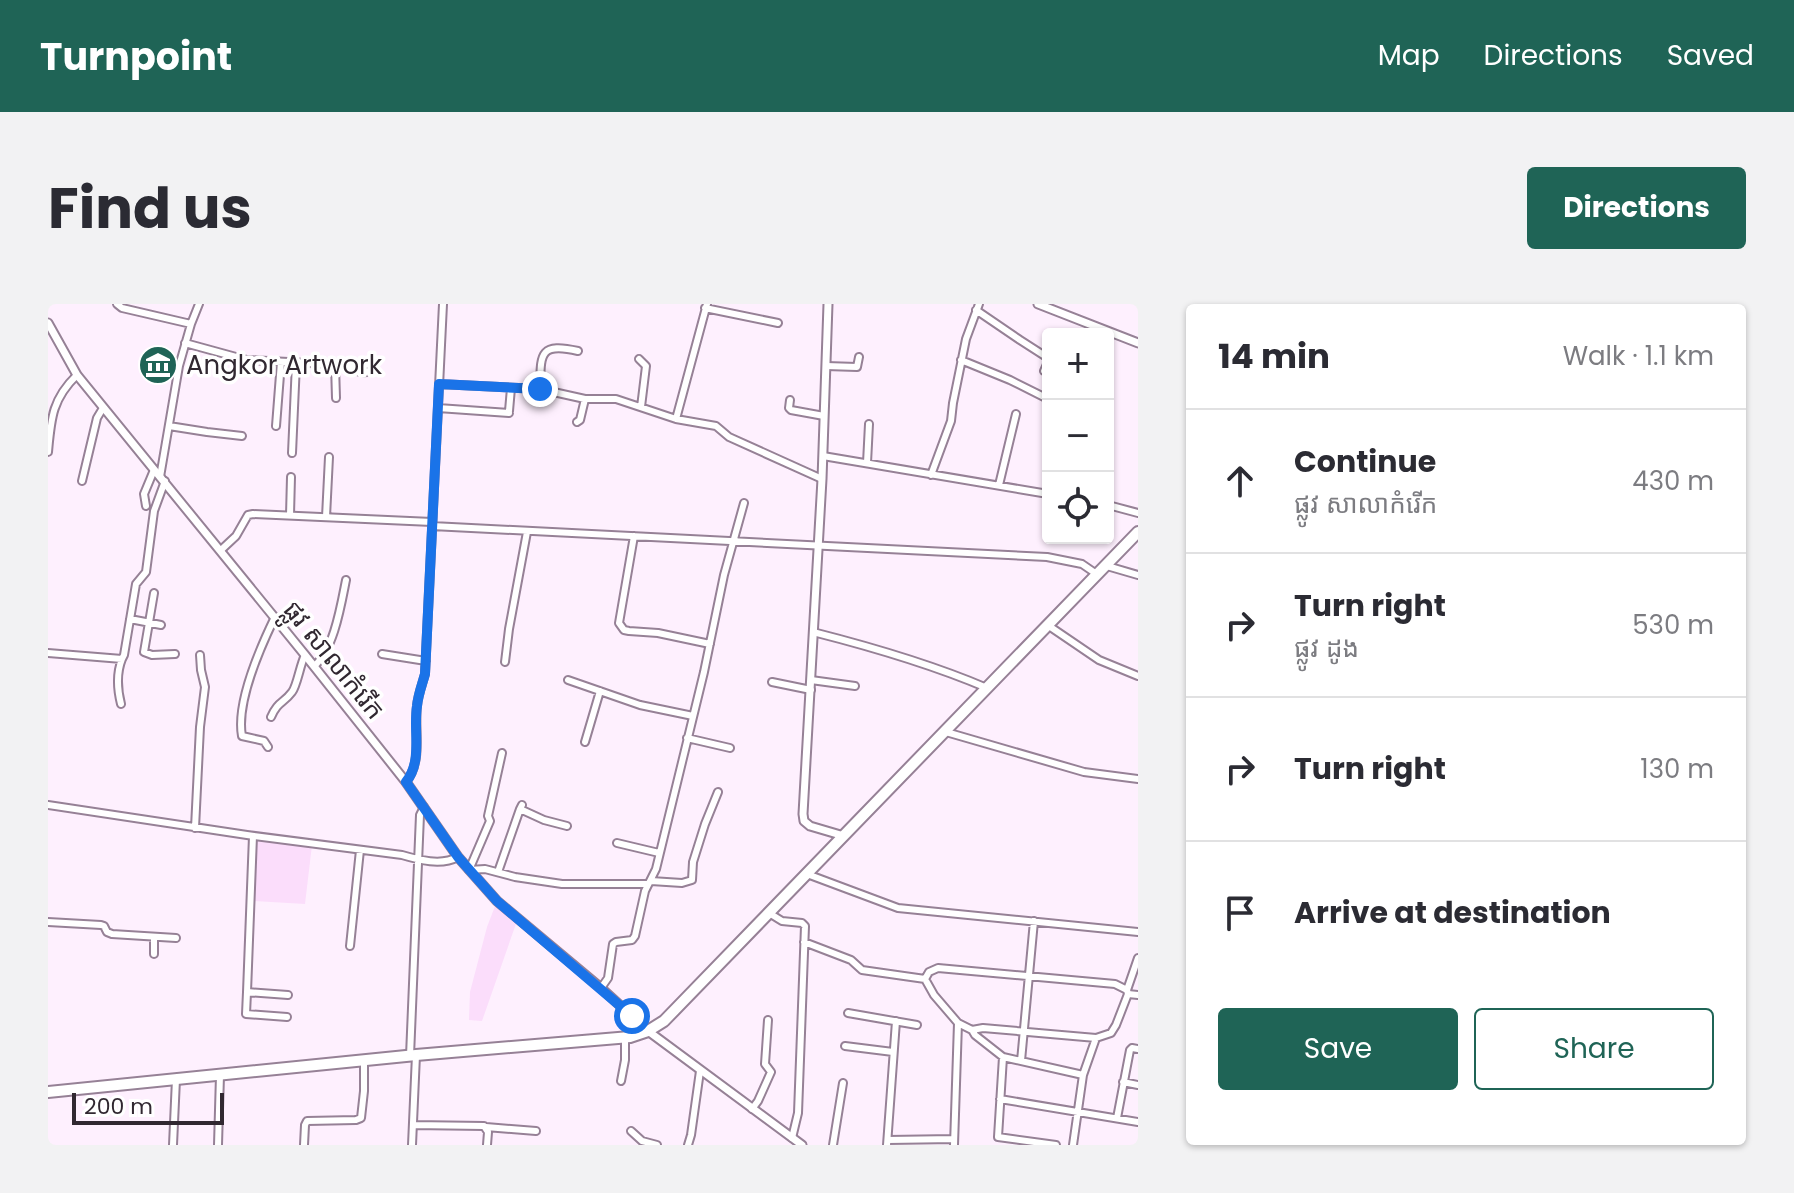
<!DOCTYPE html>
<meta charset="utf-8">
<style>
:root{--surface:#fff;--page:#f2f2f3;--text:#2b2b33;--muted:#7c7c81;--line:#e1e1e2;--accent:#1f6456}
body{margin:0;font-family:Poppins,"Noto Sans Khmer",sans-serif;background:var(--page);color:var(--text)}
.controls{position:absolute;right:24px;top:24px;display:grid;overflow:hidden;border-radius:8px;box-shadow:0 2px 6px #0004}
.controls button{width:72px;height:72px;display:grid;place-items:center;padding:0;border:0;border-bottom:2px solid var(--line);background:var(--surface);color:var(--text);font:40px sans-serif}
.scale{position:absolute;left:24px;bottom:20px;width:152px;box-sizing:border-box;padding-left:8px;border:4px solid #312831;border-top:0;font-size:22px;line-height:28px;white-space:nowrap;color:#312831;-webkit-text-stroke:6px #fff;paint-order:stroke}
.stop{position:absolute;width:24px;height:24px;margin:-18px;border:6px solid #1a73e8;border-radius:50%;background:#fff}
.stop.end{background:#1a73e8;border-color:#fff;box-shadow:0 2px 8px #0008}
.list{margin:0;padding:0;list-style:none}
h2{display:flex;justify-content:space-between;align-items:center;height:104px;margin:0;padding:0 32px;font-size:34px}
h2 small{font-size:26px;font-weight:400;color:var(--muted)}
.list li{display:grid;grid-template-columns:52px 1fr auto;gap:24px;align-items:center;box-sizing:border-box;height:144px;padding:0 32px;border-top:2px solid var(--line)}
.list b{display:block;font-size:30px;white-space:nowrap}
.list p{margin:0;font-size:26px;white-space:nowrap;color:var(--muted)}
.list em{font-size:26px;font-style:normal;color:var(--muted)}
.actions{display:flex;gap:16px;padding:24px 32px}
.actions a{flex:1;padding:18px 0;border:2px solid var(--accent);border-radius:8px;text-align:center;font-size:28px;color:var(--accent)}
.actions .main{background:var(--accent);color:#fff}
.icon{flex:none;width:44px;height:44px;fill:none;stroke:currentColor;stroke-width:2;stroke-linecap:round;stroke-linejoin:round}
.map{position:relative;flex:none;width:1090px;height:841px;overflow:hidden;border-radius:8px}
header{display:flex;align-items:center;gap:48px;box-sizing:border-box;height:112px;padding:0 40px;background:var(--accent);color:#fff}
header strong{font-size:38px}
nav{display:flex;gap:44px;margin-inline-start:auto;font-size:28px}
.intro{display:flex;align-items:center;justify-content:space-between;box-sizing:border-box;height:192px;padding:0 48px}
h1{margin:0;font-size:56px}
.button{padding:20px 36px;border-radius:8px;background:var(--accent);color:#fff;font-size:28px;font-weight:700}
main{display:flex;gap:48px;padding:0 48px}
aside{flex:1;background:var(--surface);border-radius:8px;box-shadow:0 2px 6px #0004}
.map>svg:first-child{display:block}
</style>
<header>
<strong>Turnpoint</strong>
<nav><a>Map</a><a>Directions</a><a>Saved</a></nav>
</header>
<div class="intro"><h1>Find us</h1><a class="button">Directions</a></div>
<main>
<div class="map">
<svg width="1090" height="841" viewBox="0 0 1090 841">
<rect width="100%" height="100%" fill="#fef0fe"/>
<path fill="#fbddfb" d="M 208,534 L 264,541 L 257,600 L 205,597 Z
M 449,597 L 470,614 L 434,717 L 421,716 L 422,688 L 439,623 Z"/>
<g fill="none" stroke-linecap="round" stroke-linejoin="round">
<g stroke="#968196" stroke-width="10">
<path id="minor" d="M 69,0 L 74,4 L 143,20
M 657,4 L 730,19
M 928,6 L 972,36 L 1000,54
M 137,39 L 199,56 L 300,61 C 307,68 314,70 323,67 L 327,61
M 591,55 L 598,62 L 593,103
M 913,56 L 962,76 L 1000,95
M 287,61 L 288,94
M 778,62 L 809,63 L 811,53
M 996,67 L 1000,58
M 391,80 L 492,85 L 537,95 L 568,95 L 628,115 L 668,122 L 681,133 L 774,175
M 492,85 C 493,51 490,38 530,47
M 742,96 L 741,104 L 743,106 L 776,112
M 390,104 L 461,109
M 461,107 L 463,84
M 628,115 L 659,0
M 529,118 L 532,116 L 537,95
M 121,122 L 159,128 L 194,132
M 228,122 L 233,58
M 0,148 C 3,115 4,95 29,71
M 244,149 L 248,59
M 775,152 L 1000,190
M 819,159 L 821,120
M 883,171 L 903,117 L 905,99 L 918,35 L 931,0
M 112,173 L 131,62 L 143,20 L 151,0
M 34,177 L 49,114 L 55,104
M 951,181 L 968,110
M 1060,201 L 1090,209
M 98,202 L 96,190 L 106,166
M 242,211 L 243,173
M 278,213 L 281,153
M 384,222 L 999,253 L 1034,260 L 1050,271
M 586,232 L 571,319 L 576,326 L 581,327 L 610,329 L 662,340
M 173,246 L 188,232 L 200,211 L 205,210 L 384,218
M 1059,262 L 1090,271
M 106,289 L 96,348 L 104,351 L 127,350
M 82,315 L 113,321
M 1001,322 L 1051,356 L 1090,372
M 765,328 C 824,343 883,360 939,384
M 0,349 L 74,355 L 76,351 L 88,280 L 98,268 L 106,207 L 117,177
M 334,350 L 378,357
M 457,358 L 461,325 L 479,228
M 266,362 C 286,346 293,301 298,276
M 520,376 L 592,401 L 645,412
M 763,376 L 807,382
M 724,378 L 763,386
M 73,400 C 69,384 68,370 74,355
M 223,413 C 230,397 235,400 244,388 C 249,382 252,361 257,351
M 898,428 L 1036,468 L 1090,475
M 639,434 L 682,444
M 537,438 L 552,387
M 220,443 L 216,437 L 194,432 C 188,399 212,344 227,313
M 358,478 C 375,457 366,427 369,402 C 370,391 374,381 377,370 L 395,0
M 0,501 L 199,531 L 354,551 C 371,556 393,562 410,553
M 474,501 L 472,505 L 496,516 L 519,522
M 147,524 L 152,423 L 157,383 L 153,366 L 152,351
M 205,532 L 199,688 L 240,691
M 569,539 L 611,549
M 421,566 L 437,565 L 467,573 L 514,580 L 600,580
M 421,566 L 442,517 L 440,512 L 454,449
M 450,568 L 472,505
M 759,570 L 850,604 L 1090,628
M 603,577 L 634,579 L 644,576 L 645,558 L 657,520 L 670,488
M 721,609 L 734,617 L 754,619 L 757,622 L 750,809 L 744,834
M 0,618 L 53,621 L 56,622 L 59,628 L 64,630 L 128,634
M 756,638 L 803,656 L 814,666 L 877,675
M 302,642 L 312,546
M 106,650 L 106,633
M 553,684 L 560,674 L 565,640 L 568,638 L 584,636 L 587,632 L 597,587 L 608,565 L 656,368 L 676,271 L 696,199
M 1079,686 L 1090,654
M 199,688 L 198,710 L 239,713
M 800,709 L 869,721
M 924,726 L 935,724 L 1048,734
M 797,742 L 845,748
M 362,752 L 372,511 L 376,503
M 955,753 L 950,833 L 1008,841
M 973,757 L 986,617
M 1035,771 L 955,753 L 927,731 L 924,726 L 910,719 L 886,691 L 877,675 L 881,668 L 890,664 L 1067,680 L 1079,686 L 1080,690 L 1090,691
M 573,777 L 577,756 L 577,733
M 1075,778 L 1090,781
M 952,795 L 1090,818
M 704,805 L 710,797 L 723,768 L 717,760 L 720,716
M 1069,814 L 1082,746 L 1084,744 L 1090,745
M 365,821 L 436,822 L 440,828 L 439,841
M 438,823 L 488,827
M 583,827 L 594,837 L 609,841
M 840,836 L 906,835
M 125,841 L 128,775
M 170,841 L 172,771
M 256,841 L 257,821 L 259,817 L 308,816 L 313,814 L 316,787 L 316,756
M 364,841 L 368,751
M 640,841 L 643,831 L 652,767
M 785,841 L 795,779
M 839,841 L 848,717
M 906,841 L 910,719
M 1025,841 L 1035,771 L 1048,734 L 1063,729 L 1068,721 L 1080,690"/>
</g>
<g stroke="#968196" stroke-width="11">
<path id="tertiary" d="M 780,0 L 774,175 L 755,510 L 756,517 L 762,522 L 796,532
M 990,0 L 1090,39
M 0,19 L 29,71 L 257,351 L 358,478 L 410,553 L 449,597 L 553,684 L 600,727 L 754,841"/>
</g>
<g stroke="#968196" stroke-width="14">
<path id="trunk" d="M 582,733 L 585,721 L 584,712
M 0,788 L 368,751 L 582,733 L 600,727 L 616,717 L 1090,228"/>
</g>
<use href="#minor" stroke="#fff" stroke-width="6"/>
<use href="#tertiary" stroke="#fff" stroke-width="7"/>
<use href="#trunk" stroke="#fff" stroke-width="10"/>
</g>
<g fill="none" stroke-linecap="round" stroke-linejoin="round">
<path stroke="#1a73e8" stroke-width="10" d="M 492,85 L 391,80 L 377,370 C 374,381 370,391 369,402 C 365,427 375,457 358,478 L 410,553 L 449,597 L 584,712"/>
</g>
<defs>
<g id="museum-disc" transform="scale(2)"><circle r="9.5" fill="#1f6456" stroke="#fff"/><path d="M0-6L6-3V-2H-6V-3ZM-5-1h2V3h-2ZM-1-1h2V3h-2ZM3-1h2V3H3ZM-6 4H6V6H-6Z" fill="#fff"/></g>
</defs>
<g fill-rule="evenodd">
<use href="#museum-disc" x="110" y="61"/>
</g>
<g text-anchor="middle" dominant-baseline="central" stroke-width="7" stroke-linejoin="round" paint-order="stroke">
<g font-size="26" fill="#312831" stroke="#fff" text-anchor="start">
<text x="138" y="61">Angkor Artwork</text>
</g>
<g font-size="26" fill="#312831" stroke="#fff">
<text transform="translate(286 356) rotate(51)">ផ្លូវ សាលាកំរើក</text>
</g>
</g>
</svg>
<div class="controls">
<button>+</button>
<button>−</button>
<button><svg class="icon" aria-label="locate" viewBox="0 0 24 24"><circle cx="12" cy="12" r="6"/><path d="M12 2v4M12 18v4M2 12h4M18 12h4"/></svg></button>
</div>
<div class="scale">200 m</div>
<div class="stop" style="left:584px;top:712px"></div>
<div class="stop end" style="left:492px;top:85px"></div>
</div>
<aside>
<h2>14 min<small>Walk · 1.1 km</small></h2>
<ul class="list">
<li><svg class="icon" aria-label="ahead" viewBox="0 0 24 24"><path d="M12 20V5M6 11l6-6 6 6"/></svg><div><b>Continue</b><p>ផ្លូវ សាលាកំរើក</p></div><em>430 m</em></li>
<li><svg class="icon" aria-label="right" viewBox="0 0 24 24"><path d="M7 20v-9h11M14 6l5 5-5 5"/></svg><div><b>Turn right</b><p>ផ្លូវ ដូង</p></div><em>530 m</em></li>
<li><svg class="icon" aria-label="right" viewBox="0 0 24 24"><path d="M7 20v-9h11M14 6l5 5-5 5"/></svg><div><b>Turn right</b></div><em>130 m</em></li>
<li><svg class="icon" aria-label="arrive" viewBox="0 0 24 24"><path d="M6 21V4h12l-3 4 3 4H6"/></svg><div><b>Arrive at destination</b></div></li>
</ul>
<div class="actions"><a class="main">Save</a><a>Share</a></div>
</aside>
</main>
